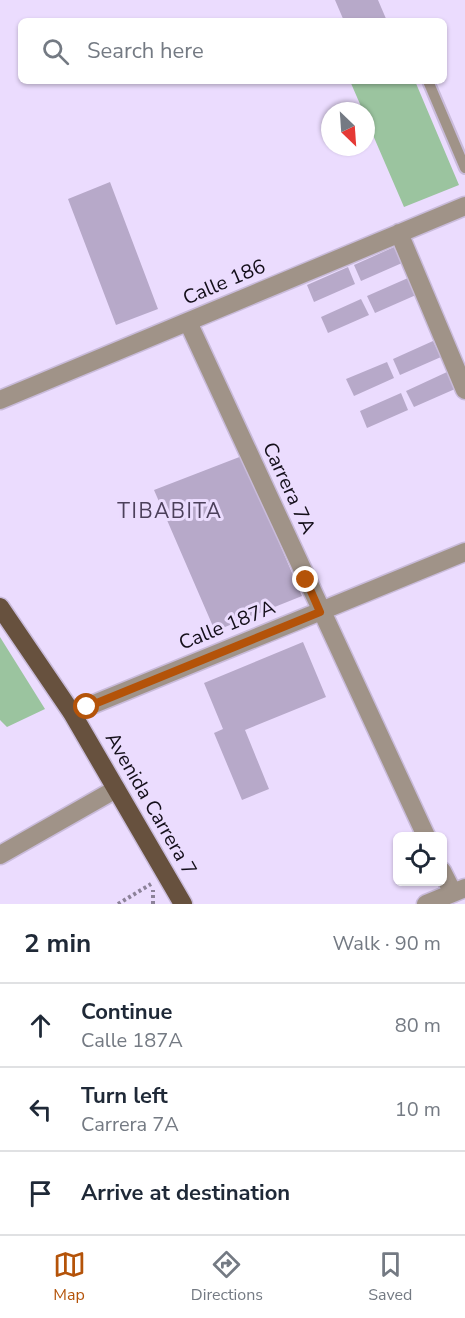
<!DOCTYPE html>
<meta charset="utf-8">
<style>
:root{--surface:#fff;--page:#f2f2f3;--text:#1f2937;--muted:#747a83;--line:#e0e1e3;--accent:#b45309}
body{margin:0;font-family:"Nunito Sans",sans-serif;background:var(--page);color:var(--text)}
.controls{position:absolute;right:18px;bottom:18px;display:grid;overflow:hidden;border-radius:9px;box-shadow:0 2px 4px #0004}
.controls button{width:54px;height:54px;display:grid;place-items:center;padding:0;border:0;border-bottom:2px solid var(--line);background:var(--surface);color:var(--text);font:30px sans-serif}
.compass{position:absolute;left:321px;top:102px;width:54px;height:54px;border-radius:50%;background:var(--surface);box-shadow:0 2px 4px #0004;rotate:155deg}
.stop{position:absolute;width:18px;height:18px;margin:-14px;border:4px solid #b45309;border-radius:50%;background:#fff}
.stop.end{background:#b45309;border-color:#fff;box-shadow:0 2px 6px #0008}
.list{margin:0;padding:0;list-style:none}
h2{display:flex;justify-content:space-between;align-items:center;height:78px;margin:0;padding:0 24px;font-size:26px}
h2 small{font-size:20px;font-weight:400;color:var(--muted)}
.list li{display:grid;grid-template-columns:39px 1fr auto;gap:18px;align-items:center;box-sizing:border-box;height:84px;padding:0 24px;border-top:2px solid var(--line)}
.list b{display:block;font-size:22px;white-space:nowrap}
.list p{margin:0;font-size:20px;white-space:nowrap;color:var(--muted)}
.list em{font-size:20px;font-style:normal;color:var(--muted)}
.icon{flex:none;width:33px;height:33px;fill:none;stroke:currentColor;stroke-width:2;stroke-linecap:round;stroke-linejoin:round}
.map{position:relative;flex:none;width:465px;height:904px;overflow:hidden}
.search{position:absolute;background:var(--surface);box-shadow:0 2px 4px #0004;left:18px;right:18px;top:18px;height:66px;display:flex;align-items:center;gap:15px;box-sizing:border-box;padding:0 21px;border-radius:9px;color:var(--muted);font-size:22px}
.sheet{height:330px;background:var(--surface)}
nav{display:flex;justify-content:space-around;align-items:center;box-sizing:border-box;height:84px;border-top:2px solid var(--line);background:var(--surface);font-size:16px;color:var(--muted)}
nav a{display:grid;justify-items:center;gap:3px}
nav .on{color:var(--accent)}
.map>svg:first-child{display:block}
</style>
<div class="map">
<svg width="465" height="904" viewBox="0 0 465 904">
<rect width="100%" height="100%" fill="#ebdcfe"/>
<path fill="#9bc49f" d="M 350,81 L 415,81 L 459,185 L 404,207 L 366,119 L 366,111 L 363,111 Z
M 0,637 L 45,709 L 7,727 L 0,720 Z"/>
<path fill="#b7a9c9" d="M 335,0 L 378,0 L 387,21 L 344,21 Z
M 110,182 L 158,309 L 116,325 L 68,199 Z
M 394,247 L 402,263 L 361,281 L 354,265 Z
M 348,267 L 355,284 L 314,302 L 307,285 Z
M 408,278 L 416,295 L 375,313 L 367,296 Z
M 361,299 L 369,315 L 328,333 L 321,317 Z
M 433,341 L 441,357 L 400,375 L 393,359 Z
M 387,362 L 394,378 L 354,396 L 346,379 Z
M 447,372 L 455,389 L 414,407 L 406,391 Z
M 401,393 L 408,410 L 367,428 L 360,411 Z
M 242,456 L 302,596 L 215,631 L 154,490 Z
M 303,642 L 326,697 L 245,730 L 269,789 L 242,800 L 214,733 L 223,729 L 204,683 Z"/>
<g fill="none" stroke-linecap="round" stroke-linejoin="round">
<g stroke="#c9bbda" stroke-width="14">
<path id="lane" d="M 428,81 L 465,168"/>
</g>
<g stroke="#c9bbda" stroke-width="21">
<path id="street" d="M 399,233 L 465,390
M 188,322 L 426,836
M 0,400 L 465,206
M 72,713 L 465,552
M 0,855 L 116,789
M 442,871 L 453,893
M 426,904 L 465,888"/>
</g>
<g stroke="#c9bbda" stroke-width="21">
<path id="primary" d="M 0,607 L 72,713 L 183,904"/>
</g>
<path stroke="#8c8299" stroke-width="4" stroke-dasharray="3 3" stroke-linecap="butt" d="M 118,904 L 151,884
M 153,904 L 153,890"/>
<use href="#lane" stroke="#a09388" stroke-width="10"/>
<use href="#street" stroke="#a09388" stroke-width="18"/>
<use href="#primary" stroke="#67513e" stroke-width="18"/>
</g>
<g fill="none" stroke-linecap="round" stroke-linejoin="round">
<path stroke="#b45309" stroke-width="8" d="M 87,707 L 320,612 L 306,580"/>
</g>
<g text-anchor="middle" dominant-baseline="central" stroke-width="6" stroke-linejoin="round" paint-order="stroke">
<g font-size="20" fill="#140f1a" stroke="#ebdcfe">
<text transform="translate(224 282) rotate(-23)">Calle 186</text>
<text transform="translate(289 488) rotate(65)">Carrera 7A</text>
<text transform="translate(227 625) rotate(-22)">Calle 187A</text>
<text transform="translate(151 804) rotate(60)">Avenida Carrera 7</text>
</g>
<g font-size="21" letter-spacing="1.5" fill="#4c405b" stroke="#ebdcfe">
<text x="170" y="511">TIBABITA</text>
</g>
</g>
</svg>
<div class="controls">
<button><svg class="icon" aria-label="locate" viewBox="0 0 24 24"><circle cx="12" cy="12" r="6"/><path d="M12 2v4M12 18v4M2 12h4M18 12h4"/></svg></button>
</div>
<svg class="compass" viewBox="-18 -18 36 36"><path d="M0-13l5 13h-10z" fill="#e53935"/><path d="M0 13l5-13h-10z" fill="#747a83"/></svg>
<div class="stop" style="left:87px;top:707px"></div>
<div class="stop end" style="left:306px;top:580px"></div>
<div class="search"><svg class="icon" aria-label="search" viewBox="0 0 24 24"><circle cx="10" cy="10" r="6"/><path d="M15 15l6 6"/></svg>Search here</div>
</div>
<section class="sheet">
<h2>2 min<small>Walk · 90 m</small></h2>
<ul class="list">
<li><svg class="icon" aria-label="ahead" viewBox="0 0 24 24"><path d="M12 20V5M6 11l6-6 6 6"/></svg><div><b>Continue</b><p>Calle 187A</p></div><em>80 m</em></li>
<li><svg class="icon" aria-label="left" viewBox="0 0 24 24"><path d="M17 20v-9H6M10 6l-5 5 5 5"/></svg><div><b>Turn left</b><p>Carrera 7A</p></div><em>10 m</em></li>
<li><svg class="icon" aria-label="arrive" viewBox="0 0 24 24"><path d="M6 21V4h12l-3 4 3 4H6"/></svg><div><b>Arrive at destination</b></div></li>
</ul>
</section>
<nav>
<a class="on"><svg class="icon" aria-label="map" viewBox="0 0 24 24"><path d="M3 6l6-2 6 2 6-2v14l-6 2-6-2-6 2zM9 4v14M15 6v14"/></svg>Map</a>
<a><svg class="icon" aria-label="directions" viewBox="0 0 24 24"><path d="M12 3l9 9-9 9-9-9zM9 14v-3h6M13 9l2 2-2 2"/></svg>Directions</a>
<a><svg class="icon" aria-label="saved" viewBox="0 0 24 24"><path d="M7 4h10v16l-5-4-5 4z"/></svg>Saved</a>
</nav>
